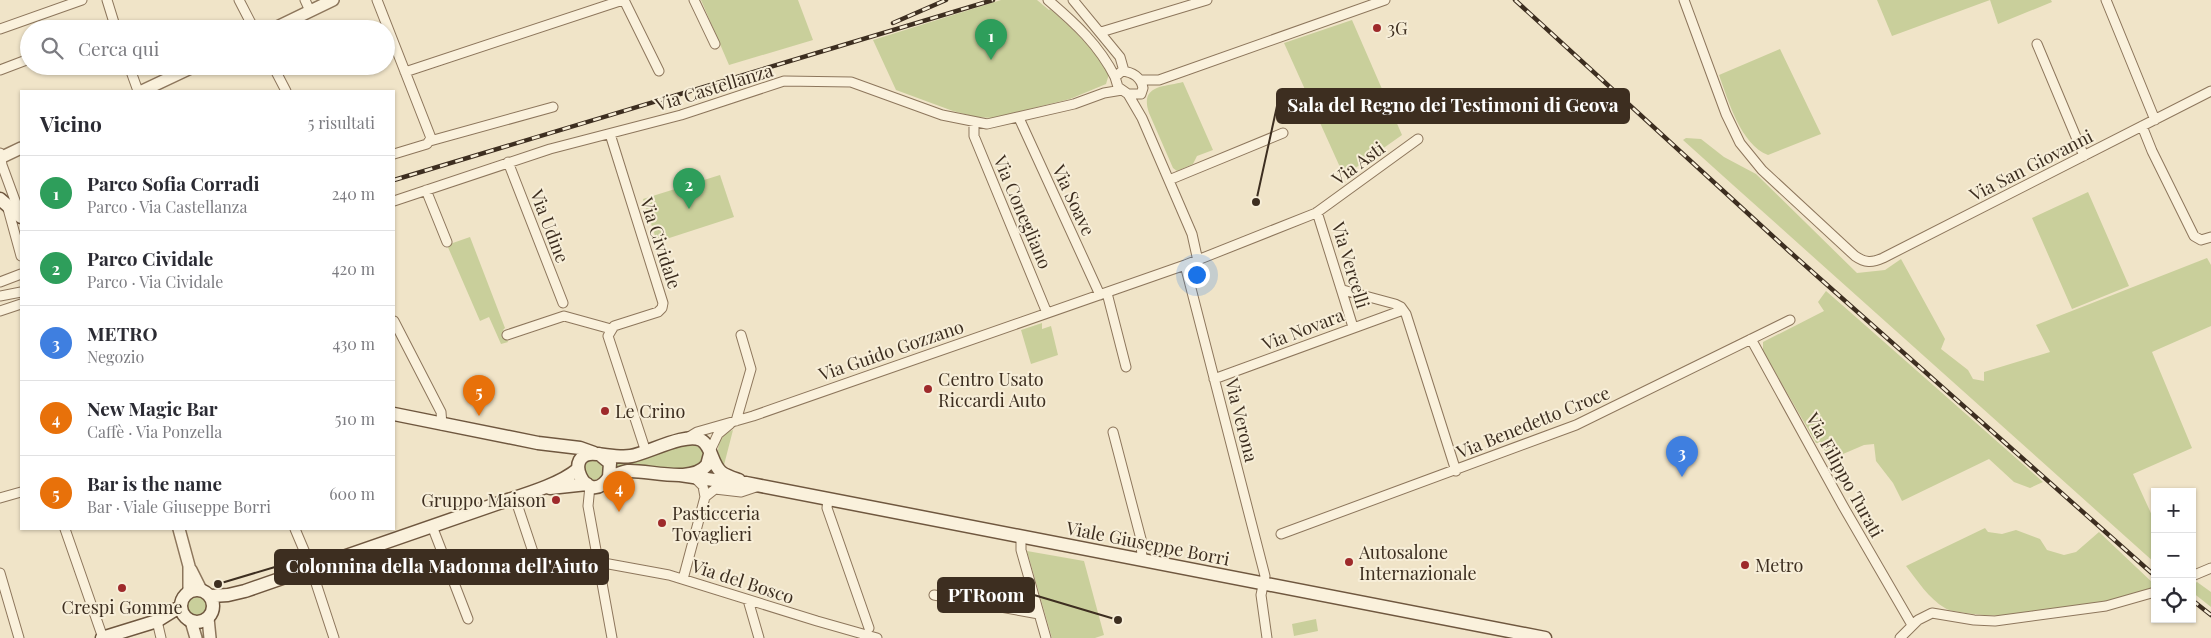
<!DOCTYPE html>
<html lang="it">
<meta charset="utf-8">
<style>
:root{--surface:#fff;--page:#f2f2f3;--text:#2b2b33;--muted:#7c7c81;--line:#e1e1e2;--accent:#0b8043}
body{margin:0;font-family:"Playfair Display",serif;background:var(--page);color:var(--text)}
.controls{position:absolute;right:15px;bottom:15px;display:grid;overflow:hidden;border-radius:0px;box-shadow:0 1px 4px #0004}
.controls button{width:45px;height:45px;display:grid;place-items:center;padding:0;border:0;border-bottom:1px solid var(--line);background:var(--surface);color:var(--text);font:25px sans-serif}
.you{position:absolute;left:1196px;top:274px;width:18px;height:18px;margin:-12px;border:4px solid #fff;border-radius:50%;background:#1a73e8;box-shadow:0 0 0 8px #1a73e833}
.badge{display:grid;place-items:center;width:32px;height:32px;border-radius:50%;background:var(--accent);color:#fff;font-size:16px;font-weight:700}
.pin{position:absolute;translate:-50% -41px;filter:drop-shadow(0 1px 2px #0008)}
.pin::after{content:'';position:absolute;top:26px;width:18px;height:15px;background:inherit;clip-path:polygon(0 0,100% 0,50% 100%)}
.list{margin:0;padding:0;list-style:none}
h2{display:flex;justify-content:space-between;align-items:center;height:65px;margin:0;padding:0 20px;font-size:21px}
h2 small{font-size:16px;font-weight:400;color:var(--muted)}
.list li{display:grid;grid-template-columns:32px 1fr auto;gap:15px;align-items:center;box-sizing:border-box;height:75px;padding:0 20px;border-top:1px solid var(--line)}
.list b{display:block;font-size:19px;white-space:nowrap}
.list p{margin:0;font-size:16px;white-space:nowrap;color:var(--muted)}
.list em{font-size:16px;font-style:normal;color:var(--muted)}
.icon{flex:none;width:28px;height:28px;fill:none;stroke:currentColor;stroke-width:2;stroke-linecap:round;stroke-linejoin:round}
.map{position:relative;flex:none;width:2211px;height:638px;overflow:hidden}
.search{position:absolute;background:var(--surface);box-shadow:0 1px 4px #0004;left:20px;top:20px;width:375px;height:55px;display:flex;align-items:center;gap:12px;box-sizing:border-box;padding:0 18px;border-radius:28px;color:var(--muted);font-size:19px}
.panel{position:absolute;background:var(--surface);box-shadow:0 1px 4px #0004;left:20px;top:90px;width:375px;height:440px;border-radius:0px}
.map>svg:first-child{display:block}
</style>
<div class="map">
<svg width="2211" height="638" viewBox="0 0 2211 638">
<rect width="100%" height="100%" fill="#f0e4c8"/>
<path fill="#c9cf9b" d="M 701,0 L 798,0 L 813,40 L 729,65 Z
M 1001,0 L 1037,0 L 1049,10 L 1050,9 C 1072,28 1094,49 1109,74 L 1106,84 L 1070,99 L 992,118 L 976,117 L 953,111 L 896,90 L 873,40 Z
M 1877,0 L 2051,0 L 2052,2 L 1998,24 L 1990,0 L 1892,36 Z
M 1352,20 L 1402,135 L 1344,176 L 1284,43 Z
M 1780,49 L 1821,134 L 1768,155 C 1741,145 1728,100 1719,75 Z
M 1183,82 L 1213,150 L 1197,156 L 1193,164 L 1177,171 L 1173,168 L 1149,113 C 1139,84 1166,87 1183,82 Z
M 1686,138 L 1701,139 L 1724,157 L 1756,174 L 1857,273 L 1885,270 L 1901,259 L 1945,339 L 1941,349 L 1968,370 L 1973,379 L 1984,381 L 1984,372 L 2050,352 L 2036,325 L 2207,258 L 2211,265 L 2211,326 L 2152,352 L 2192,448 L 2133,474 L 2155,522 L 2155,563 L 1733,185 L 1683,140 Z
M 720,175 L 734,217 L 657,242 L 643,199 Z
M 2088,192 L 2129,286 L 2072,309 L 2032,218 Z
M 470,237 L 505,328 L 503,330 L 508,342 L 501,344 L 489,317 L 480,321 L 447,245 Z
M 1826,291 L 1849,311 L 2043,482 L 2030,488 L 2014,482 L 1989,459 L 1902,501 L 1893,483 L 1876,461 L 1874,444 L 1864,445 L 1829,460 L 1821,443 L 1816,443 L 1763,351 L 1763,342 L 1824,311 L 1818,302 Z
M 1042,323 L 1042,329 L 1051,326 L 1058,355 L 1031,364 L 1021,330 Z
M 733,430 L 724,465 C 713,454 718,434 733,430 Z
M 687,443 L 699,447 L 703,452 L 703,461 L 693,469 L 616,468 L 615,461 Z
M584 470a10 10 0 1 1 20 0a10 10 0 1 1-20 0Z
M 1985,528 L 1988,532 L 2002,534 L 2016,530 L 2040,539 L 2047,550 L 2064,555 L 2076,552 L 2099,532 L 2155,585 L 2153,589 C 2101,605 2013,623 1960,612 C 1955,611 1949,611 1945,608 C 1929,599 1917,580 1906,566 Z
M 408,549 L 417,573 L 411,575 L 409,568 L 403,570 L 398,553 Z
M 1027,551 L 1084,561 L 1104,635 L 1095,638 L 1052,638 Z
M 2197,582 L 2211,592 L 2211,607 L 2192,592 L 2192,585 Z
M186 606a12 12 0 1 1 24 0a12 12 0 1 1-24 0Z
M 1316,619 L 1318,631 L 1294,636 L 1292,624 Z"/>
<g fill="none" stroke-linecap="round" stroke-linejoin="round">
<g stroke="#8d765c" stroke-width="11">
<path id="minor" d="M 107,0 L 116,29
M 239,0 L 254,29
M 305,0 L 310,11
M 377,0 L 431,138 L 427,144 L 394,154
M 624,0 L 659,71
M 694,0 L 715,44
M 1048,0 C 1075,23 1099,45 1115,77
M 1073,0 L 1120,57 L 1124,71
M 1684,0 L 1726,114 L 1740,143 L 1762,170 L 1855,256 C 1865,263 1872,263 1883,258 L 2211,91
M 2106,0 L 2155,120
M 0,29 L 82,0
M 1101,32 L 1207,0
M 2037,44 L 2084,156
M 129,66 L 138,91
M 273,66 L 286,91
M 0,70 L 29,59
M 1122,71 C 1132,72 1141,77 1143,88 L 1141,94 L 1128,94 L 1118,87 L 1115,77 Z
M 405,72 L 623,0
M 1140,80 L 1159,80 L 1385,0
M 1128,94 L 1142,118 L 1192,234 L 1198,261
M 1019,118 L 1100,295
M 974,123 L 974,136 L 1047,313
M 2142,126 L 2152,151 L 2194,236 L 2201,240 L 2211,237
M 610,134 L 663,303 L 662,308 L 658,312 L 614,326 L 608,336 L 646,452
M 430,141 L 553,107
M 0,153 L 2,165 L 20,214
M 508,162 L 563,303
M 1169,180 L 1283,133
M 426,190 L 447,242
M 394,201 L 550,149 L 681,115 L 784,81 L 851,82 L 942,115 L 987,124 L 1074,104 L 1104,93 L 1122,90
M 7,205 L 21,256
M 1317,212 L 1353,327
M 1185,265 L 1265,576 L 1261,595 L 1267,638
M 0,282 L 21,274
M 1343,290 L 1395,304 L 1401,307 L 1406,314 L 1456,471
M 1107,293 L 1126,367
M 0,296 L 21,292
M 0,311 L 21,304
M 394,321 L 441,412 L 442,425
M 507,335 L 564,316 L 611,329
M 1751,339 L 1843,506 L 1912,625
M 1214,379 L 1403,310
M 736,421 L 751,369 L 741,335
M 1113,432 L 1141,539 L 1142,560
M 687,438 L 697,432 L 753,416 L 1185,265 L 1316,213 L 1418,139
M 710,451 L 718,434 L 730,424
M 590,486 L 588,506 L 612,638
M 705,497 L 715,489 L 741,492 L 759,486
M 0,498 L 21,492
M 515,498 L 538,567
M 828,499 L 827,508 L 869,628
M 432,526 L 468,619
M 65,529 L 103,638
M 295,529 L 309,562 L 334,638
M 1281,534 L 1576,425 L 1790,320
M 1021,537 L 1021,550 L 1046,638
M 598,562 L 669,575 L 817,621 L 877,638
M 0,573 L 19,638
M 2192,576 L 2211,568
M 683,579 L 705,497 L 703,486 L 695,478
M 934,595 L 1039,614
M 748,600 L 759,638
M 157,621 L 161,638
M 1900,638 L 1918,620 L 1932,613 L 1974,620 L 1995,621 L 2106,606 L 2155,592"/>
</g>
<g stroke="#8d765c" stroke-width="14">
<path id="tertiary" d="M 273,29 L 333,0
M 142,91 L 195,66
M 0,158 L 21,148
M 179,529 L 189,566 L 189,592
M 191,570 L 201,590
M 208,618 L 210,638
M 191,621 L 196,638"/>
</g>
<g stroke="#6f573f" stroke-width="15">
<path id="secondary" d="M 0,199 L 21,217
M 394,414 L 538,443 L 580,448 L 594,453
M 599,454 L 610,463 L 609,477 C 587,511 559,449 597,454 C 608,455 620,458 631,456 C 648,453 686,432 701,440 C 712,446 711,463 721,472 C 726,476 733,478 739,480
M 680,475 L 727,482 L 746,483 L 1545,638
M 609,477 C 616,475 622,472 628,471 C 650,470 692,484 707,465 L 710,454
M 550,488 L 587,484
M181 606a16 16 0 1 1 32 0a16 16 0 1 1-32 0Z
M 211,596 L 228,595 L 245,591 L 499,503 C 523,495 559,485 578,469
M 102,638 L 157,621 L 181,606"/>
</g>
<use href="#minor" stroke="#faf1dc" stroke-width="9"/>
<use href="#tertiary" stroke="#faf1dc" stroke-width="11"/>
<use href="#secondary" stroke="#faf1dc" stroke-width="12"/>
<g stroke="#3d2e20" stroke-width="4.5">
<path id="rail" d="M 1515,0 L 1790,252 L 2155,576
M 893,23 L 946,0
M 394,180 L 993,0
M 2192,600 L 2211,615"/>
</g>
<use href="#rail" stroke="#f7eed8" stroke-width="2.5" stroke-dasharray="8" stroke-linecap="butt"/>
</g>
<g fill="#9e2a2b" stroke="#f7eed8" stroke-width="2">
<circle cx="1377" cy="28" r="5"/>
<circle cx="928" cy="389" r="5"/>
<circle cx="605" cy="411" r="5"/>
<circle cx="556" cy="500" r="5"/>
<circle cx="662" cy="523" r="5"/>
<circle cx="1349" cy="562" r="5"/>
<circle cx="1745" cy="565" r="5"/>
<circle cx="122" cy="588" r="5"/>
</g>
<g text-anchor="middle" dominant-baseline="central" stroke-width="4" stroke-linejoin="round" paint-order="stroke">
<g font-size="18" fill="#3d2e20" stroke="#f7eed8" text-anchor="start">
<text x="1387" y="28">3G</text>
<text x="938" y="379">Centro Usato<tspan x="938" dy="21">Riccardi Auto</tspan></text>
<text x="615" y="411">Le Crino</text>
<text x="546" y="500" text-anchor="end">Gruppo Maison</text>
<text x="672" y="513">Pasticceria<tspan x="672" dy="21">Tovaglieri</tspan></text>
<text x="1359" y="552">Autosalone<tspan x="1359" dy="21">Internazionale</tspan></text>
<text x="1755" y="565">Metro</text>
<text x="122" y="607" text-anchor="middle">Crespi Gomme</text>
</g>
<g font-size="18" fill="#3d2e20" stroke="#f7eed8">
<text transform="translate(714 87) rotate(-17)">Via Castellanza</text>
<text transform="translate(1358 163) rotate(-36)">Via Asti</text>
<text transform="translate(2031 165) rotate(-27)">Via San Giovanni</text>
<text transform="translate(1074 200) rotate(65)">Via Soave</text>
<text transform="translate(1023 212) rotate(67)">Via Conegliano</text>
<text transform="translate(550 226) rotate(69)">Via Udine</text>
<text transform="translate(661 243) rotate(72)">Via Cividale</text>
<text transform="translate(1351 265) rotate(73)">Via Vercelli</text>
<text transform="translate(1303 329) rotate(-21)">Via Novara</text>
<text transform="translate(891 350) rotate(-19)">Via Guido Gozzano</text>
<text transform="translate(1242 420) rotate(76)">Via Verona</text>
<text transform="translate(1533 422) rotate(-22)">Via Benedetto Croce</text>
<text transform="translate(1845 475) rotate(61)">Via Filippo Turati</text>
<text transform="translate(1148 543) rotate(11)">Viale Giuseppe Borri</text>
<text transform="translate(743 581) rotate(18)">Via del Bosco</text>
</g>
</g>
<path fill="none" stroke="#3d2e20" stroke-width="2" d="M1256 202L1277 106M218 584L275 567M1118 620L1034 595"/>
<g fill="#3d2e20" stroke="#f7eed8" stroke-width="2">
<circle cx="1256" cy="202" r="5"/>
<circle cx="218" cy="584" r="5"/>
<circle cx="1118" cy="620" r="5"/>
</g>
<g fill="#3d2e20" stroke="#3d2e20" stroke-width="2">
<rect x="1277" y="89" width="352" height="34" rx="5"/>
<rect x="275" y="550" width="333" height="34" rx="5"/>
<rect x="938" y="578" width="96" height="34" rx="5"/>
</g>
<g font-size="19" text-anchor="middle" font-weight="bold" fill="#fff">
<text x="1453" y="112">Sala del Regno dei Testimoni di Geova</text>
<text x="442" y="573">Colonnina della Madonna dell'Aiuto</text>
<text x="986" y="602">PTRoom</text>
</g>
</svg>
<div class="controls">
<button>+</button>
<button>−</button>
<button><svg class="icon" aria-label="locate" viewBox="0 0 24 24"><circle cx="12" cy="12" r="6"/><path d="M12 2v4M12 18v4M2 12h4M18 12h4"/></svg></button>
</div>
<div class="you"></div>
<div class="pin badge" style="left:991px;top:60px;background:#2e9e5b">1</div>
<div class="pin badge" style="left:689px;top:209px;background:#2e9e5b">2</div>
<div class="pin badge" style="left:1682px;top:477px;background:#3f7fe0">3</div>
<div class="pin badge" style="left:619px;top:512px;background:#e8710a">4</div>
<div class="pin badge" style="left:479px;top:416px;background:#e8710a">5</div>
<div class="search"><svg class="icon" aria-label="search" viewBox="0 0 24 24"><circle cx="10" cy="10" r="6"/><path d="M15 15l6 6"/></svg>Cerca qui</div>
<section class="panel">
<h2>Vicino<small>5 risultati</small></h2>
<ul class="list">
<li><span class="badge" style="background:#2e9e5b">1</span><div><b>Parco Sofia Corradi</b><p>Parco · Via Castellanza</p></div><em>240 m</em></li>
<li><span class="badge" style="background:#2e9e5b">2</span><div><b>Parco Cividale</b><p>Parco · Via Cividale</p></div><em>420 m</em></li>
<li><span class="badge" style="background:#3f7fe0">3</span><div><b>METRO</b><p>Negozio</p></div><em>430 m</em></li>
<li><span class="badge" style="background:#e8710a">4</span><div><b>New Magic Bar</b><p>Caffè · Via Ponzella</p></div><em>510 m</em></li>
<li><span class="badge" style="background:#e8710a">5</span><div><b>Bar is the name</b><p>Bar · Viale Giuseppe Borri</p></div><em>600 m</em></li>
</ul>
</section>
</div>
